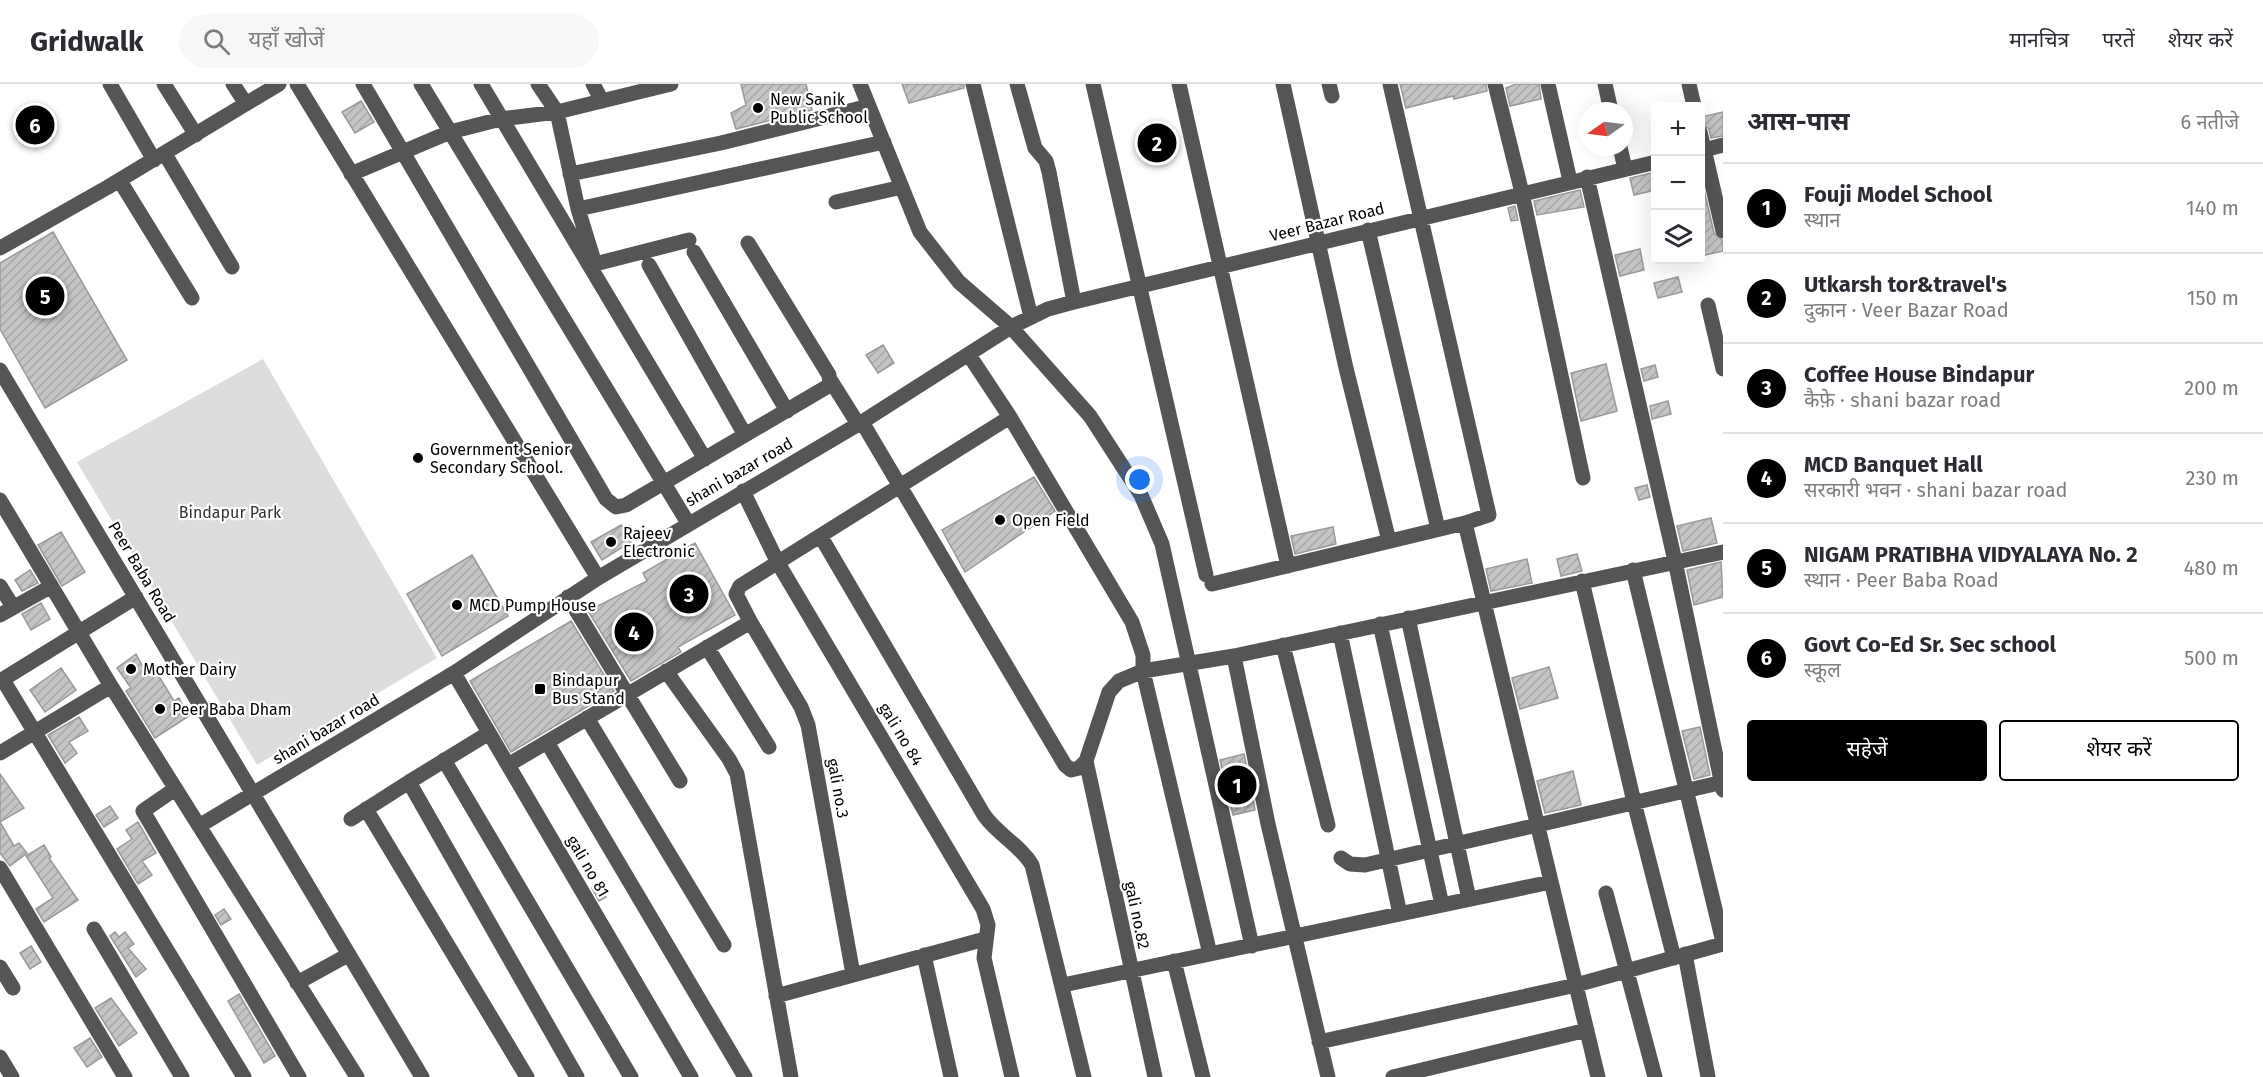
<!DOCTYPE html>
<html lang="hi">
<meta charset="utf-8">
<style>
:root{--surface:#fff;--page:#f7f7f7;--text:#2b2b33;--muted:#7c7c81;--line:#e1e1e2;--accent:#000}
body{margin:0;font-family:"Fira Sans","Noto Sans Devanagari",sans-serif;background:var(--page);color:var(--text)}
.controls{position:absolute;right:18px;top:18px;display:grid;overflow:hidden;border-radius:6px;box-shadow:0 6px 24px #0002}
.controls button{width:54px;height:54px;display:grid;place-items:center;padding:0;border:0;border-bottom:2px solid var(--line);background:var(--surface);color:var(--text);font:30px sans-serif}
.compass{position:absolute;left:1579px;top:18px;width:54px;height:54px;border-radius:50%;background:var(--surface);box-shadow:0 6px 24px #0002;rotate:256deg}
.you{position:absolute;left:1140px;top:396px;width:21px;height:21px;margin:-15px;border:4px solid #fff;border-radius:50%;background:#1a73e8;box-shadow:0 0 0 9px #1a73e833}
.badge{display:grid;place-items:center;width:39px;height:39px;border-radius:50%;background:var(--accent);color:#fff;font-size:20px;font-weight:700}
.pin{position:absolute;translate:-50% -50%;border:3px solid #fff;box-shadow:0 2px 6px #0006}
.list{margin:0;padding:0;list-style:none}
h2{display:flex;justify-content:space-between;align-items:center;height:78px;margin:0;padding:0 24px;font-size:26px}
h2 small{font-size:20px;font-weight:400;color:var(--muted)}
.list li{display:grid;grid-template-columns:39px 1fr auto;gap:18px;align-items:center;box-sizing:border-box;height:90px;padding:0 24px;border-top:2px solid var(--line)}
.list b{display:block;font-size:22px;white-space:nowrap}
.list p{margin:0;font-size:20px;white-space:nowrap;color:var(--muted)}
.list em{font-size:20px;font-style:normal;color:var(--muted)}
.actions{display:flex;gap:12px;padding:18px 24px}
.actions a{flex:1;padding:14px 0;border:2px solid var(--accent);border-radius:6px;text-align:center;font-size:21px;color:var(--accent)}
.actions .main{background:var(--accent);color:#fff}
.icon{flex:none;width:33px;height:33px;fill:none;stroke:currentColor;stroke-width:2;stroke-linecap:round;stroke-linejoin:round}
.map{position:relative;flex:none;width:1723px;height:993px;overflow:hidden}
header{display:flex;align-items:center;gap:36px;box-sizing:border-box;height:84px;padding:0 30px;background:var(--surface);border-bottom:2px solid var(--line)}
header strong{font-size:28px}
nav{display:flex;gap:33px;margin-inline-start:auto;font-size:21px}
.search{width:420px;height:54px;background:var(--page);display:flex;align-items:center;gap:15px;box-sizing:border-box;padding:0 21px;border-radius:33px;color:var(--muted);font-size:22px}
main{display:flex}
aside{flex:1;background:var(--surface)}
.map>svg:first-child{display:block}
</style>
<header>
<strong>Gridwalk</strong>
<div class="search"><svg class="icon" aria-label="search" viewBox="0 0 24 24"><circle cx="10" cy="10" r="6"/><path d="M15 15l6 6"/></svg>यहाँ खोजें</div>
<nav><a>मानचित्र</a><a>परतें</a><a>शेयर करें</a></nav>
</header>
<main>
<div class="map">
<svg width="1723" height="993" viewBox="0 0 1723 993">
<defs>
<pattern id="building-hatch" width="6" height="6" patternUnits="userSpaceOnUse" patternTransform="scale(1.5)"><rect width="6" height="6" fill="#c4c4c4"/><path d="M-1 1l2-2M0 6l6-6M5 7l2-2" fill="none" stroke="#a7a7a7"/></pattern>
</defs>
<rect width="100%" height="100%" fill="#fff"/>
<path fill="#dcdcdc" d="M 263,275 L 437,574 L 257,681 L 77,378 Z"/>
<path fill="url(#building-hatch)" stroke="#999" stroke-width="1.5" d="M 741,0 L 806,0 L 812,26 L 736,45 L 731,29 L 746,21 Z
M 902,0 L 964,0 L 964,4 L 909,19 Z
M 1400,0 L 1486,0 L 1487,7 L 1454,15 L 1453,12 L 1406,24 Z
M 1516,0 L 1539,0 L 1541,15 L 1510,22 L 1506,4 Z
M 361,17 L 374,38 L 355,49 L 342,28 Z
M 1723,28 L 1723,52 L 1711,54 L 1709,45 L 1701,39 L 1701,33 Z
M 1656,88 L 1656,106 L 1634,111 L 1630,94 Z
M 1701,93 L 1714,149 L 1722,156 L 1723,161 L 1723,167 L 1701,172 Z
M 1580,106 L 1584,123 L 1537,131 L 1534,117 Z
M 1515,122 L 1518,136 L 1511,137 L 1508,124 Z
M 53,148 L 127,276 L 45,324 L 0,245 L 0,179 Z
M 1640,165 L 1644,186 L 1620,192 L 1615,171 Z
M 1678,193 L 1682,208 L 1658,214 L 1654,199 Z
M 883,261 L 894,279 L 878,289 L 866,271 Z
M 1606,280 L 1617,327 L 1581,337 L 1571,289 Z
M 1655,281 L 1658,293 L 1644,297 L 1641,285 Z
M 1668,317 L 1671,330 L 1652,335 L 1650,322 Z
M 1034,393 L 1055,427 L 965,488 L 942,446 Z
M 1647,401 L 1650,413 L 1639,416 L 1635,404 Z
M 1711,434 L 1717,459 L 1683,467 L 1677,442 Z
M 621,441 L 631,458 L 602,476 L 591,458 Z
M 1333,443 L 1336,460 L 1295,470 L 1291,452 Z
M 61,448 L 85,488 L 62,502 L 38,461 Z
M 695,459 L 735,531 L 678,563 L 681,568 L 631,597 L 588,527 L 647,497 L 643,489 Z
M 1577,470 L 1582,487 L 1561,492 L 1557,475 Z
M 472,471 L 508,532 L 442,572 L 407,510 Z
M 1527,475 L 1532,499 L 1491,507 L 1486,485 Z
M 1721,478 L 1723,513 L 1694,521 L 1687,486 Z
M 30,486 L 38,499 L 22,507 L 15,496 Z
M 41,519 L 50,535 L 31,546 L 22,530 Z
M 571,537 L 614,607 L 511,668 L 470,597 Z
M 136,570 L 148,592 L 155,586 L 174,617 L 179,614 L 189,632 L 155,654 L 126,607 L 131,604 L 117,584 Z
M 1549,583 L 1558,614 L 1520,625 L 1512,594 Z
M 61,584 L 76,606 L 45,628 L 30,606 Z
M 79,633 L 88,647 L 69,658 L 77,669 L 65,679 L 48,651 Z
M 1700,643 L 1710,691 L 1694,695 L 1682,647 Z
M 1244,670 L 1255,726 L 1233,731 L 1220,676 Z
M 1573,687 L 1581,721 L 1545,729 L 1537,697 Z
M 0,690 L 24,724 L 0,738 Z
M 110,722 L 118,734 L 104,743 L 96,731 Z
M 0,738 L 14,762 L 19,759 L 27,769 L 10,782 L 0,769 Z
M 138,738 L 156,769 L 142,777 L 152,791 L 138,800 L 117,765 L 132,755 L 126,746 Z
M 44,761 L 51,773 L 49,774 L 78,816 L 44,838 L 36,825 L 53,814 L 26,772 Z
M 598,800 L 606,813 L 599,817 L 592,804 Z
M 224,825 L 231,835 L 221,841 L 215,831 Z
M 115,848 L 119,853 L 125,848 L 134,860 L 128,864 L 146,885 L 136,893 L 110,852 Z
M 31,862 L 41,878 L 30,885 L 20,869 Z
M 239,910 L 275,972 L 264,979 L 228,917 Z
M 111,914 L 137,949 L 119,962 L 95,924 Z
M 90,954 L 102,973 L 87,983 L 74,964 Z"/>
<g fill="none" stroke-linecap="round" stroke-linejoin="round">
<path stroke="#555" stroke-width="15" d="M 110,0 L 154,76
M 164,0 L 196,51
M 233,0 L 246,20
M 297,0 L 598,494
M 363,0 L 606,415 L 616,423 L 626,421 L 830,301 L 829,291 L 748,159
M 421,0 L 688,439
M 481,0 L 705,375
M 538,0 L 557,28 L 578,125 L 595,180 L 689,156
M 593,0 L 602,17
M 860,0 L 920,148 L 959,198 L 1011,243 L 1090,332 L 1141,411 L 1162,460 L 1252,862
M 973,0 L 1031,233
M 1017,0 L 1035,64 L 1046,77 L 1049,88 L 1074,218
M 1093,0 L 1206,491
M 1179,0 L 1288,482
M 1283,0 L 1346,284 L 1389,457
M 1329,0 L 1332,12
M 1495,0 L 1522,109 L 1583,394
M 1548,0 L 1570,97
M 1605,0 L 1611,27
M 1689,0 L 1694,22
M 1700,48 L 1723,147
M 1620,63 L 1625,85
M 1700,67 L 1723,61
M 165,70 L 232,183
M 351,90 L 450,48 L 501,35 L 557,28 L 671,0
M 570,90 L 721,59 L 869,22
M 1587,93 L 1675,477 L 1723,706
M 120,97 L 192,214
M 836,118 L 902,103
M 578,125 L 884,58
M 1368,146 L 1438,445
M 0,164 L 108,103 L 279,0
M 694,168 L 787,327
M 649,181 L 745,351
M 1708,221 L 1723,285
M 0,286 L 422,993
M 831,297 L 858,340
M 862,338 L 1065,681 L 1071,686 L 1079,684 L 1086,677 L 1109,608 L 1119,597 L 1143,587 L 1143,571 L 1132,538 L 1010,333 L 969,271
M 743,407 L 778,479 L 983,825 L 988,841 L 984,874 L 1012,993
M 0,416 L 111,602 L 357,993
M 1465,439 L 1598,993
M 821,453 L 984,731 C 997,750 1021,762 1032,781 L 1084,993
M 1633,486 L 1723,858
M 1582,497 L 1634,718 L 1674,874
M 1212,500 L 1465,439 L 1489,431 L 1390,0
M 0,502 L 13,523
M 568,513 L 680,697
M 0,531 L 50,503
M 1408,534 L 1469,815
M 750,537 L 801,623 L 808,641 L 853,890
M 1380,540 L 1442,821
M 1340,549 L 1400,830
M 1283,561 L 1328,741
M 707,563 L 769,663
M 666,587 L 729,675 L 737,690 L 791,993
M 454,589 L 691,993
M 3,596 L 244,993
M 0,597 L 136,513
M 587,634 L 724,861
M 489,649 L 409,698 L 577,993
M 547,658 L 745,993
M 0,669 L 111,602
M 444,676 L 631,993
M 1086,677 L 1155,993
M 508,681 L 747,540 L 750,537 L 736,510 L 740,502 L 1010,333
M 175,705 L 143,727 L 299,993
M 366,725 L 527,993
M 351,735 L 409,698
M 199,742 L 454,589 L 598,494 L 862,338 L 1011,243 L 1048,225 L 1074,218 L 1656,78
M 1341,774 L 1350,780 L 1365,781 L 1723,698
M 0,784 L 125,993
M 1606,809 L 1655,993
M 94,845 L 182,993
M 1210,870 L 1143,587 L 1234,572
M 1685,870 L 1708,993
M 924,871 L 951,993
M 1174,877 L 1203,993
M 0,883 L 13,904
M 297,899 L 348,871
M 1063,901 L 1551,798
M 776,912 L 985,855
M 1319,958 L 1576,901 L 1723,860
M 0,973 L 12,993
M 1328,993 L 1268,740 L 1234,572 L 1723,468
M 1393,993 L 1587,946"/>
</g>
<g fill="#000" stroke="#fff" stroke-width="2">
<circle cx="758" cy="24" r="6"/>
<circle cx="418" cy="374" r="6"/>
<circle cx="1000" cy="436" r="6"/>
<circle cx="611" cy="458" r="6"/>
<circle cx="457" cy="521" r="6"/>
<circle cx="131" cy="585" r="6"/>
<rect x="534" y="599" width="12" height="12" rx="3"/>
<circle cx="160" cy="625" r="6"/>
</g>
<g text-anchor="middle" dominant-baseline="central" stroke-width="4.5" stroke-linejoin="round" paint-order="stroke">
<g font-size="16" fill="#000" stroke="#fff" text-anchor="start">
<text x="770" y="15">New Sanik<tspan x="770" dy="18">Public School</tspan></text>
<text x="430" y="365">Government Senior<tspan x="430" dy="18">Secondary School.</tspan></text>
<text x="1012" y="436">Open Field</text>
<text x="623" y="449">Rajeev<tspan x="623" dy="18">Electronic</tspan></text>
<text x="469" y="521">MCD Pump House</text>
<text x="143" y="585">Mother Dairy</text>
<text x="552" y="596">Bindapur<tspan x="552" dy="18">Bus Stand</tspan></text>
<text x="172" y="625">Peer Baba Dham</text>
</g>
<g font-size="16" fill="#000" stroke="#fff">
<text transform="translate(1327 138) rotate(-14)">Veer Bazar Road</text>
<text transform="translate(739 388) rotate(-30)">shani bazar road</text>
<text transform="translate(142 488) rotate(59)">Peer Baba Road</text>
<text transform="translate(326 645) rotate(-31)">shani bazar road</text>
<text transform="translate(901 650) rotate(59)">gali no 84</text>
<text transform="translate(838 704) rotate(80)">gali no.3</text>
<text transform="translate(588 782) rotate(60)">gali no 81</text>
<text transform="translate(1137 831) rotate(78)">gali no.82</text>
</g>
<g font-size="16" fill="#333" stroke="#fff">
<text x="230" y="428">Bindapur Park</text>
</g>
</g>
</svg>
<div class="controls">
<button>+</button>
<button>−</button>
<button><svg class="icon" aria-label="layers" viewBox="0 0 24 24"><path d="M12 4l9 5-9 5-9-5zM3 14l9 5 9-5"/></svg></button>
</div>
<svg class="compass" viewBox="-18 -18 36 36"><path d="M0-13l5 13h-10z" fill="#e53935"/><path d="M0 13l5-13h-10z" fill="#7c7c81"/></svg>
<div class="you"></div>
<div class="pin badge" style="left:1237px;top:701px">1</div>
<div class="pin badge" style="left:1157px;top:59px">2</div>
<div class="pin badge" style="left:689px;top:510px">3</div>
<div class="pin badge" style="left:634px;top:548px">4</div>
<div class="pin badge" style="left:45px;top:212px">5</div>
<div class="pin badge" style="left:35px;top:41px">6</div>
</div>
<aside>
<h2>आस-पास<small>6 नतीजे</small></h2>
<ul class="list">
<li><span class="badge">1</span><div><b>Fouji Model School</b><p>स्थान</p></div><em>140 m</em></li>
<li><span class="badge">2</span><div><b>Utkarsh tor&amp;travel's</b><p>दुकान · Veer Bazar Road</p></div><em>150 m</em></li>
<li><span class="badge">3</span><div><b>Coffee House Bindapur</b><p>कैफ़े · shani bazar road</p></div><em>200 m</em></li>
<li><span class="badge">4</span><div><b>MCD Banquet Hall</b><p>सरकारी भवन · shani bazar road</p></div><em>230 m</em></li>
<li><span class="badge">5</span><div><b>NIGAM PRATIBHA VIDYALAYA No. 2</b><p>स्थान · Peer Baba Road</p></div><em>480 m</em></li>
<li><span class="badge">6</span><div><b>Govt Co-Ed Sr. Sec school</b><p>स्कूल</p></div><em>500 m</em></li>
</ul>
<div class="actions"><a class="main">सहेजें</a><a>शेयर करें</a></div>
</aside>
</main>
